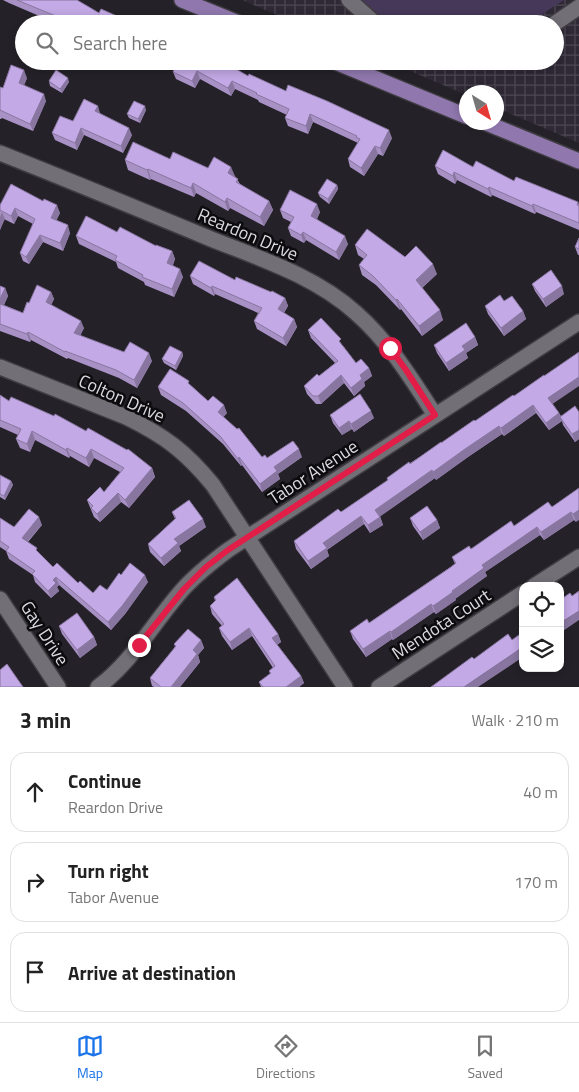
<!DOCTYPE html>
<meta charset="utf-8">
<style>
:root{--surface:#fff;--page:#f6f6f6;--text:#222;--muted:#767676;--line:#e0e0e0;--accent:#1a73e8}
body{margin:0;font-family:"Titillium Web",sans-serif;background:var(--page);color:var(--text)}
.controls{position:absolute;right:15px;bottom:15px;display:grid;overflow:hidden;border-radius:10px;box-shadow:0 2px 8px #0003}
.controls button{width:45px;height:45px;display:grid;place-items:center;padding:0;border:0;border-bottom:1px solid var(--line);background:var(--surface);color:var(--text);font:25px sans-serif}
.compass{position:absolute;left:459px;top:85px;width:45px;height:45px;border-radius:50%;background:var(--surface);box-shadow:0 2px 8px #0003;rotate:143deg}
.stop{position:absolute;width:15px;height:15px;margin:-11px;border:4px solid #e11d48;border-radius:50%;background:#fff}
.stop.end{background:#e11d48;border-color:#fff;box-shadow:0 1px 5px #0008}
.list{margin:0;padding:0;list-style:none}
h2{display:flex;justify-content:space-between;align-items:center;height:65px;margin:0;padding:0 20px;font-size:21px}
h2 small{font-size:16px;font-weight:400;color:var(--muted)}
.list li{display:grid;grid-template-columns:32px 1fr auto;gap:15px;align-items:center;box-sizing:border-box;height:80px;margin:0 10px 10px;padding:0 10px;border:1px solid var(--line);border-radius:15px}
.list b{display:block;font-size:19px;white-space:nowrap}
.list p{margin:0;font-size:16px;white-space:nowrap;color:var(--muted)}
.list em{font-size:16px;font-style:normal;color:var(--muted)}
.icon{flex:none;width:28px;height:28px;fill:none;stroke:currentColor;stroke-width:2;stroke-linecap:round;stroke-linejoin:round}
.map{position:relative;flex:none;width:579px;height:687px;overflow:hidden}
.search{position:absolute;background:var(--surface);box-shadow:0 2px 8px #0003;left:15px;right:15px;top:15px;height:55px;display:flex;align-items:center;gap:12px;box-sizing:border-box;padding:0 18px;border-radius:28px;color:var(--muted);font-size:19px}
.sheet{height:335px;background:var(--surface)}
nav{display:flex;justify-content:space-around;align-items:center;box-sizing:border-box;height:70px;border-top:1px solid var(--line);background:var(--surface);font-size:14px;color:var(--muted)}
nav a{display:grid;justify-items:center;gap:2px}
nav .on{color:var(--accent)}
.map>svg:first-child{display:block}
</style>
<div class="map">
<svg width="579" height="687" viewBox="0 0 579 687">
<defs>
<pattern id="industrial-grid" width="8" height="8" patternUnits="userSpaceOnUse" patternTransform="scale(1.25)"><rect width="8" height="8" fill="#2e2935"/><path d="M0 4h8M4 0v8" fill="none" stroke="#4c4752"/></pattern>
</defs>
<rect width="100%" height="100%" fill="#242128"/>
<path fill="url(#industrial-grid)" d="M 242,0 L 579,0 L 579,143 L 497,108 L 496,92 L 466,92 L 466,95 L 387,61 L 555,61 L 555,24 L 298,24 Z"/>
<path fill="#463858" d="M 360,0 L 564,0 L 527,24 L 389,24 L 385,22 Z"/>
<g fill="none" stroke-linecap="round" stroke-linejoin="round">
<g stroke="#3f3d42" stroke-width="18">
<path id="minor" d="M 349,0 L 376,24
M 554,24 L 579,7
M 0,153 C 71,181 141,210 211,239 C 261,259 315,276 356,313 C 389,342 411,378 435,415
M 0,367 L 126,417 C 165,436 186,452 213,485 L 345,687
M 534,586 L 579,557
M 0,599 L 58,687
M 98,687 C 133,661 155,620 184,588 C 197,574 212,562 228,550 L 579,322
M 379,687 L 523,593"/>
</g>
<g stroke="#3f3d42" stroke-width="18">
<path id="major" d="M 182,0 L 241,24
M 333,61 L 466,116
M 484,122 L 579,161"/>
</g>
<use href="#minor" stroke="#726f77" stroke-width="15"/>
<use href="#major" stroke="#9078ae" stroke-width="15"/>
</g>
<path fill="#a891c5" d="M 3,0 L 77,0 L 99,13 L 126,20 L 127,23 L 129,24 L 58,24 L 9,3 Z
M 172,61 L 222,61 L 248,76 L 286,91 L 392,138 L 383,156 L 378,154 L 364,176 L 350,167 L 348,159 L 358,143 L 313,122 L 308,134 L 288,126 L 285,118 L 287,115 L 259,102 L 258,100 L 235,89 L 231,96 L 200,79 L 195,88 L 176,79 L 173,72 L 177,64 Z
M 27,78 L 24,85 L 46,101 L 33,131 L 2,118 L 1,119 L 0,119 L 0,87 L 3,88 Z
M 49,81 L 69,82 L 62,93 L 50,86 Z
M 146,110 L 140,123 L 129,118 L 127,114 Z
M 100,113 L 100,114 L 132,135 L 123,153 L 84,135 L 77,150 L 55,140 L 52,133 L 73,121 Z
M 170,159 L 208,168 L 235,176 L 240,184 L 269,201 L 273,210 L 264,226 L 230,208 L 228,211 L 196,193 L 194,197 L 151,179 L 150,180 L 128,170 L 125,160 Z
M 435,166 L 473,167 L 578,202 L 579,205 L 579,230 L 536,212 L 535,214 L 492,195 L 491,197 L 457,180 L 455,184 L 438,174 Z
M 337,185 L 338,189 L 329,204 L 320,197 L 318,193 Z
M 0,205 L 60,213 L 56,220 L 70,233 L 63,251 L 43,242 L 29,264 L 23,261 L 20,253 L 33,224 L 18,216 L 14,224 L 4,219 L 0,230 Z
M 280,210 L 320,212 L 317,219 L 348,244 L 339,260 L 306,240 L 304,243 L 291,236 L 288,228 L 291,222 L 283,218 Z
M 117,232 L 172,251 L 175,259 L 173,265 L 183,277 L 174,297 L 145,285 L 144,282 L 118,268 L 116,262 L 79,244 L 76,236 Z
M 579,238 L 579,255 L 578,255 L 575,247 Z
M 355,245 L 405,257 L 437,274 L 422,288 L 443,320 L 422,336 L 401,309 L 400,310 L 376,285 L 362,275 L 359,265 L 364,259 L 358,255 Z
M 190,276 L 235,280 L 285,298 L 288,306 L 284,313 L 294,319 L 297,327 L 286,346 L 257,329 L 254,321 L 258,313 L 215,294 L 214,296 L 193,284 Z
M 532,284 L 564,294 L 546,307 L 535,291 Z
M 0,286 L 5,288 L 8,296 L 4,305 L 23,313 L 29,303 L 51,292 L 54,299 L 51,305 L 84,328 L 80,336 L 124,352 L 152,361 L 137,388 L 119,378 L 68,358 L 67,359 L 31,340 L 30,342 L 0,331 Z
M 504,301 L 523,311 L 526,319 L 504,336 L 488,314 L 485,306 Z
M 308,330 L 344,347 L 356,363 L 369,368 L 372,376 L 364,382 L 365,386 L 354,396 L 344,383 L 321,404 L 316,404 L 307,394 L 304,386 L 319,376 L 335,363 L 311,338 Z
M 475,337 L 478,345 L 466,353 L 468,358 L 449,371 L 437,353 L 434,345 Z
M 182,352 L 183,356 L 176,370 L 164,363 L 162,359 Z
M 190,385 L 208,401 L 227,413 L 223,417 L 262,457 L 267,458 L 302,457 L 278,474 L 280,479 L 262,492 L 242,465 L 241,466 L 223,444 L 186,411 L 161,395 L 158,387 Z
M 0,395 L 9,401 L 152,468 L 155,477 L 129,508 L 121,502 L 100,522 L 94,517 L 87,500 L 104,492 L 120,472 L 94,458 L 89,467 L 70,456 L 69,458 L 35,440 L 30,452 L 20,448 L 16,439 L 18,435 L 0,427 Z
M 514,396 L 553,404 L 561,416 L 579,412 L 579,439 L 575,442 L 563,425 L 562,421 L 549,430 L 536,413 L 504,436 L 502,434 L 468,457 L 436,480 L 435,478 L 380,516 L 383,525 L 370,533 L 364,524 L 327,550 L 329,556 L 311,569 L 296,549 L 294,541 L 341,512 L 388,480 L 387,478 Z
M 330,415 L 374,418 L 354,432 L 352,429 L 342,435 L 333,423 Z
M 0,475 L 11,481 L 13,485 L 5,500 L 0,497 Z
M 579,488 L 576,522 L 574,520 L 544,540 L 540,535 L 485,572 L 487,576 L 455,599 L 456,600 L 436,614 L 434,612 L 393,640 L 392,639 L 366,657 L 353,639 L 350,631 L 369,623 L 455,564 L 452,557 L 471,549 L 514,526 L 552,507 Z
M 172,512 L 206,527 L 179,546 L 181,551 L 164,566 L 150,552 L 148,544 L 175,519 Z
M 0,518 L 14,527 L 42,525 L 28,542 L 53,567 L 93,593 L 107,590 L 121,575 L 148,582 L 125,614 L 111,630 L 59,585 L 57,587 L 59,591 L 51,598 L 35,582 L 33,575 L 9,559 L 6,551 L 0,547 Z
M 410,518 L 437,520 L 440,528 L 423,540 L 413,526 Z
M 214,597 L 278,634 L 281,642 L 277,645 L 301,676 L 304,683 L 299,687 L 261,687 L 259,682 L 270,674 L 269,671 L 273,668 L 252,636 L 232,650 L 222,636 L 219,628 L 222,626 L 212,614 L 210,606 L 215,601 Z
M 59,626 L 94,637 L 97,645 L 80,658 L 62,634 Z
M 201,640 L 204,648 L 198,655 L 200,662 L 180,687 L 154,687 L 152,686 L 150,678 L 175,647 L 174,644 Z"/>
<path fill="#8876a0" d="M 24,70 L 27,78 L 22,91 L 19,83 Z
M 197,71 L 200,79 L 195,88 L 192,81 Z
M 68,78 L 69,82 L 62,93 L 60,89 Z
M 232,81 L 235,89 L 231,96 L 228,88 Z
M 44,94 L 46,101 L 33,131 L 30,124 Z
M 98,106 L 100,113 L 97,118 L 95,111 Z
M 145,106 L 146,110 L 140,123 L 138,119 Z
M 310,114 L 313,122 L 308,134 L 306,126 Z
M 81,128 L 84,135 L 77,150 L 75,143 Z
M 129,128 L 132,135 L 123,153 L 121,146 Z
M 389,130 L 392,138 L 383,156 L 380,148 Z
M 375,146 L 378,154 L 364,176 L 361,168 Z
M 231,167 L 235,176 L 231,182 L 228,173 Z
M 148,169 L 151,179 L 150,180 L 147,170 Z
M 454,172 L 457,180 L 455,184 L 453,176 Z
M 193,183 L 196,193 L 194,197 L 191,188 Z
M 337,185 L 338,189 L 329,204 L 328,199 Z
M 489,187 L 492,195 L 491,197 L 488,189 Z
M 227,198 L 230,208 L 228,211 L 225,202 Z
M 269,201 L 273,210 L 264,226 L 260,217 Z
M 317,204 L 320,212 L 314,224 L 311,216 Z
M 533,204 L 536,212 L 535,214 L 532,206 Z
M 57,205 L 60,213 L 54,226 L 51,218 Z
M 15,208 L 18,216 L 14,224 L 11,216 Z
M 2,212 L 5,219 L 0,230 L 0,217 Z
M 68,225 L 70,233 L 63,251 L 60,243 Z
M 303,232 L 306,240 L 304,243 L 301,235 Z
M 40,235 L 43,242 L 29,264 L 26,257 Z
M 345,236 L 348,244 L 339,260 L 336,252 Z
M 172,251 L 175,259 L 170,271 L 167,263 Z
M 433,264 L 437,274 L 420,290 L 416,280 Z
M 180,269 L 183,277 L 174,297 L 172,289 Z
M 212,286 L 215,294 L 214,296 L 211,288 Z
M 562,286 L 564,294 L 546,307 L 543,299 Z
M 5,288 L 8,296 L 1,311 L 0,308 L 0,299 Z
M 51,292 L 54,299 L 49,310 L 46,302 Z
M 285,298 L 288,306 L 281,317 L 278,309 Z
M 397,299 L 401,309 L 400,310 L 396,300 Z
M 440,310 L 443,320 L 422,336 L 419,326 Z
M 523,311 L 526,319 L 504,336 L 501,328 Z
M 294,319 L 297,327 L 286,346 L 283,338 Z
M 81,321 L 84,328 L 77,341 L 74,333 Z
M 28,332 L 31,340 L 30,342 L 27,334 Z
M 475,337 L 478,345 L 466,353 L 468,358 L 449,371 L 446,363 L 462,346 Z
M 182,352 L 183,356 L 176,370 L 175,366 Z
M 149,353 L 152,361 L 137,388 L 134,380 Z
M 369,368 L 372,376 L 364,382 L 365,386 L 354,396 L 351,388 L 360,375 Z
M 341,375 L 344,383 L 321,404 L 318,396 Z
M 579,377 L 579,386 L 551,405 L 548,398 Z
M 224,405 L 227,413 L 221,420 L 218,412 Z
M 533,405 L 536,413 L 504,436 L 501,428 Z
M 371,411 L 374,418 L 354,432 L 351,424 Z
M 559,413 L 562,421 L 549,430 L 546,423 Z
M 349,421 L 352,429 L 342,435 L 339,428 Z
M 499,426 L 502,434 L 468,457 L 436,480 L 433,472 L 465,449 Z
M 579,430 L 579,439 L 575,442 L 572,434 Z
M 32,431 L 35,440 L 30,452 L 27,444 Z
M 67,448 L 70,456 L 69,458 L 66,450 Z
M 91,449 L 94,458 L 89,467 L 86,458 Z
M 299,449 L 302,457 L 278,474 L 280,479 L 262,492 L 260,484 L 274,467 Z
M 239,457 L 242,465 L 241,466 L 238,459 Z
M 152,468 L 155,477 L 129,508 L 125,500 Z
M 432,470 L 435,478 L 378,518 L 375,510 Z
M 11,481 L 13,485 L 5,500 L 4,496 Z
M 118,493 L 121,502 L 100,522 L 97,514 Z
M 579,510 L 579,520 L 576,522 L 573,514 Z
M 571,512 L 574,520 L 544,540 L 541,532 Z
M 361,516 L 364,524 L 327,550 L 329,556 L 311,569 L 308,561 L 323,543 Z
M 39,517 L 42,525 L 24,545 L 22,538 Z
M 380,517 L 383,525 L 370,533 L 368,525 Z
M 203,519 L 206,527 L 179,546 L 181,551 L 164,566 L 161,558 L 174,539 Z
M 437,520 L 440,528 L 423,540 L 420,532 Z
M 537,527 L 540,535 L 485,572 L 487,576 L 455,599 L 456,600 L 436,614 L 433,606 L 452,591 L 482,565 Z
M 145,575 L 148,582 L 125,614 L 111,630 L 108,622 Z
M 56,577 L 59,585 L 57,587 L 59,591 L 51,598 L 48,591 L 53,580 Z
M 431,604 L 434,612 L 393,640 L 391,632 Z
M 579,611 L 579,620 L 560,633 L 560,623 Z
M 249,628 L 252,636 L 232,650 L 230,642 Z
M 390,631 L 392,639 L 366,657 L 363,649 Z
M 278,634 L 281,642 L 275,646 L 272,638 Z
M 94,637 L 97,645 L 80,658 L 77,650 Z
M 201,640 L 204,648 L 198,655 L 200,662 L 180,687 L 171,687 L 193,650 Z
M 523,647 L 523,657 L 478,687 L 464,687 Z
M 301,676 L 304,683 L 299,687 L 286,687 Z"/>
<path fill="#c3a9e5" stroke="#8876a0" d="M 17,0 L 77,0 L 99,13 L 101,9 L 126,20 L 125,22 L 129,24 L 86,24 L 84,23 L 84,24 L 61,24 L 63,19 Z
M 178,61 L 222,61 L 248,76 L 249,74 L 286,91 L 288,85 L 327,101 L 389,130 L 380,148 L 375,146 L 361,168 L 348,159 L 360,139 L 356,137 L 357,136 L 310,114 L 306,126 L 285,118 L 289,109 L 256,94 L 257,93 L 232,81 L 228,88 L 197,71 L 192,81 L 173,72 Z
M 11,65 L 24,70 L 19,83 L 44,94 L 30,124 L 0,110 L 0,87 L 3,88 Z
M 56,70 L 68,78 L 60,89 L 49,81 Z
M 84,99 L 98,106 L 95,111 L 129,128 L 121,146 L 81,128 L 75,143 L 52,133 L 60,116 L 73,121 Z
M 134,101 L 145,106 L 138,119 L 127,114 Z
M 133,142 L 170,159 L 173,152 L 208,168 L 214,157 L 231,167 L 228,173 L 238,179 L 236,182 L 269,201 L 260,217 L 227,198 L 225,202 L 193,183 L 191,188 L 148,169 L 147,170 L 125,160 Z
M 443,150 L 473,167 L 476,161 L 514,181 L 516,177 L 578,202 L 577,205 L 579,206 L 579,223 L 533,204 L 532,206 L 489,187 L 488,189 L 454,172 L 453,176 L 435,166 Z
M 327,179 L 337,185 L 328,199 L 318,193 Z
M 11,184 L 43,201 L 44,199 L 57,205 L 51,218 L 68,225 L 60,243 L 40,235 L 26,257 L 20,253 L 35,219 L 15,208 L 11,216 L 0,210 L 0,205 Z
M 290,190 L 317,204 L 311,216 L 345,236 L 336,252 L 303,232 L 301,235 L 288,228 L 294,217 L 280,210 Z
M 86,216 L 117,232 L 120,227 L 156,246 L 156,245 L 172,251 L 167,263 L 180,269 L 172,289 L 142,277 L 143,275 L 115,260 L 117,256 L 76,236 Z
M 367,229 L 405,257 L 416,246 L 433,264 L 416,280 L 440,310 L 419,326 L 397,299 L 396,300 L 373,276 L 359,265 L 367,255 L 355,245 Z
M 579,238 L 579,249 L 575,247 Z
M 199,261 L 235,280 L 236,277 L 271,292 L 272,291 L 285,298 L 278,309 L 294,319 L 283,338 L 254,321 L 262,308 L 212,286 L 211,288 L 190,276 Z
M 551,270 L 562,286 L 543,299 L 532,284 Z
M 37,285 L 51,292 L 46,302 L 81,321 L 74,333 L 124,352 L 130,342 L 149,353 L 134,380 L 116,370 L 65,351 L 65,352 L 28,332 L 27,334 L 0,324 L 0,304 L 23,313 L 27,302 L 29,303 Z
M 0,286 L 5,288 L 0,299 Z
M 500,295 L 504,301 L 512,296 L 523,311 L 501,328 L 485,306 Z
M 321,318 L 341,339 L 339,341 L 356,363 L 361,359 L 369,368 L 360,375 L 362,379 L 351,388 L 341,375 L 318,396 L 313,396 L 304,386 L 317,374 L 319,376 L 338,361 L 308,330 Z
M 466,323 L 475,337 L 462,346 L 465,350 L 446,363 L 434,345 Z
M 170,346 L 182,352 L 175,366 L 162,359 Z
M 579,352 L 579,377 L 548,398 L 559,413 L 546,423 L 533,405 L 501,428 L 499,426 L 465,449 L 433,472 L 432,470 L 375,510 L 380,517 L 368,525 L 361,516 L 323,543 L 327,548 L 308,561 L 294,541 L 338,509 L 341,512 L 388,480 L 387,478 L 409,462 L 410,464 L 441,442 L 441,443 L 474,420 L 475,421 L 513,395 L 514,396 L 544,375 L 544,376 Z
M 170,369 L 189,381 L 188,383 L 208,401 L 213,396 L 224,405 L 218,412 L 237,429 L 239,428 L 262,457 L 265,455 L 267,458 L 293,441 L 299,449 L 274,467 L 277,471 L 260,484 L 239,457 L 238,459 L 220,436 L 183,403 L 158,387 Z
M 360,394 L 371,411 L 351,424 L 349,421 L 339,428 L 330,415 Z
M 0,395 L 9,401 L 11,397 L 54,416 L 55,414 L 86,431 L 88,428 L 127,450 L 128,449 L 152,468 L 125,500 L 118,493 L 97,514 L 91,508 L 93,506 L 87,500 L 100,487 L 104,492 L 124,468 L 91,449 L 86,458 L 67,448 L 66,450 L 32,431 L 27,444 L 16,439 L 21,429 L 0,420 Z
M 575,406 L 579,412 L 579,430 L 572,434 L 560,417 Z
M 0,475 L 11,481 L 4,496 L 0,494 Z
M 579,488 L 579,510 L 573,514 L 571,512 L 541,532 L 537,527 L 482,565 L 484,568 L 452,591 L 453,592 L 433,606 L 431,604 L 391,632 L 390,631 L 363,649 L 350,631 L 367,619 L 369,623 L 451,567 L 456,563 L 452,557 L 469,546 L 471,549 L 511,521 L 514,526 L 548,502 L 552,507 Z
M 189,500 L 203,519 L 174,539 L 178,543 L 161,558 L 148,544 L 176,518 L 172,512 Z
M 427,506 L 437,520 L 420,532 L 410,518 Z
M 29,509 L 39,517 L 22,538 L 37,548 L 36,550 L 53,567 L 57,563 L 78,583 L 80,581 L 93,593 L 100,585 L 107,590 L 119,573 L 121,575 L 130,563 L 145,575 L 122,606 L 108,622 L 56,577 L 53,580 L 56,583 L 48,591 L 32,574 L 35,571 L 6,551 L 9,547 L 0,541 L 0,518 L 14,527 Z
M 237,578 L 278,634 L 272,638 L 301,676 L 286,687 L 263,687 L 259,682 L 271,673 L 269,671 L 275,666 L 249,628 L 230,642 L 219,628 L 224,624 L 210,606 L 216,600 L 214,597 Z
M 579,591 L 579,611 L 560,623 L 560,600 L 570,593 L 572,596 Z
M 77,613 L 94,637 L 77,650 L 59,626 Z
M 188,629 L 201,640 L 193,650 L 197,654 L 171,687 L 161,687 L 150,678 L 176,646 L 174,644 Z
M 523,632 L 523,647 L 464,687 L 431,687 L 472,657 L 474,659 L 508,634 L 512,640 Z
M 7,664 L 23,687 L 0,687 L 0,670 Z"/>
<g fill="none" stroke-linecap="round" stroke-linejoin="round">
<path stroke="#e11d48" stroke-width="6" d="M 139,645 L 184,589 L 206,567 L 228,550 L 435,415 L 406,370 L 390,348"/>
</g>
<g text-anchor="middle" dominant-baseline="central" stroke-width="5" stroke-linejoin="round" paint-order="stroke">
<g font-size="18" fill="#dcdadf" stroke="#0c0b0e">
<text transform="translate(248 234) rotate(23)">Reardon Drive</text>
<text transform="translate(122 398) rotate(24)">Colton Drive</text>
<text transform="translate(313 472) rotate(-33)">Tabor Avenue</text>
<text transform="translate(441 624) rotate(-33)">Mendota Court</text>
<text transform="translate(45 633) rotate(57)">Gay Drive</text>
</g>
</g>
</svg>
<div class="controls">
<button><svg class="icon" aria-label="locate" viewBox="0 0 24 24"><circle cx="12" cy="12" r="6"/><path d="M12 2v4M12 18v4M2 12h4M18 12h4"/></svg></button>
<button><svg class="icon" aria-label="layers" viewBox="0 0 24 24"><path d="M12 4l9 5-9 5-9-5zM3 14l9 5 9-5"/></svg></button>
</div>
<svg class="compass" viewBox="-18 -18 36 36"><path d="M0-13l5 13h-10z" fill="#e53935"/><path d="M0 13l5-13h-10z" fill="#767676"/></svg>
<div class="stop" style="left:390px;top:348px"></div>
<div class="stop end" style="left:139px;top:645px"></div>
<div class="search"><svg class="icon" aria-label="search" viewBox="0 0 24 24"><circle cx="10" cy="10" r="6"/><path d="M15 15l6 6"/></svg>Search here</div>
</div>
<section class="sheet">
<h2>3 min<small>Walk · 210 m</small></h2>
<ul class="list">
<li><svg class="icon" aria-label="ahead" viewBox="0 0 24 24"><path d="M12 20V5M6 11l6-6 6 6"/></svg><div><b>Continue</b><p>Reardon Drive</p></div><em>40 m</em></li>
<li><svg class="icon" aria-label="right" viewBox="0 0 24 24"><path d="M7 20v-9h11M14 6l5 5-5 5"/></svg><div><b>Turn right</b><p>Tabor Avenue</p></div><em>170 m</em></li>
<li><svg class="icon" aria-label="arrive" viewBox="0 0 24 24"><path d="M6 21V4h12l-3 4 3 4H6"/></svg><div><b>Arrive at destination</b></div></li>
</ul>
</section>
<nav>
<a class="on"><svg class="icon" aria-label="map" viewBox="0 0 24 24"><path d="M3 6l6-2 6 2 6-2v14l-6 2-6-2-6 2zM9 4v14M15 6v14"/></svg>Map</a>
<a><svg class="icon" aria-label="directions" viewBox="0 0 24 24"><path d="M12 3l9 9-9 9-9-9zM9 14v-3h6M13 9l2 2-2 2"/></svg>Directions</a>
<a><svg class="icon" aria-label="saved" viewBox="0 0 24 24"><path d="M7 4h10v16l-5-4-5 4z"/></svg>Saved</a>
</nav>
